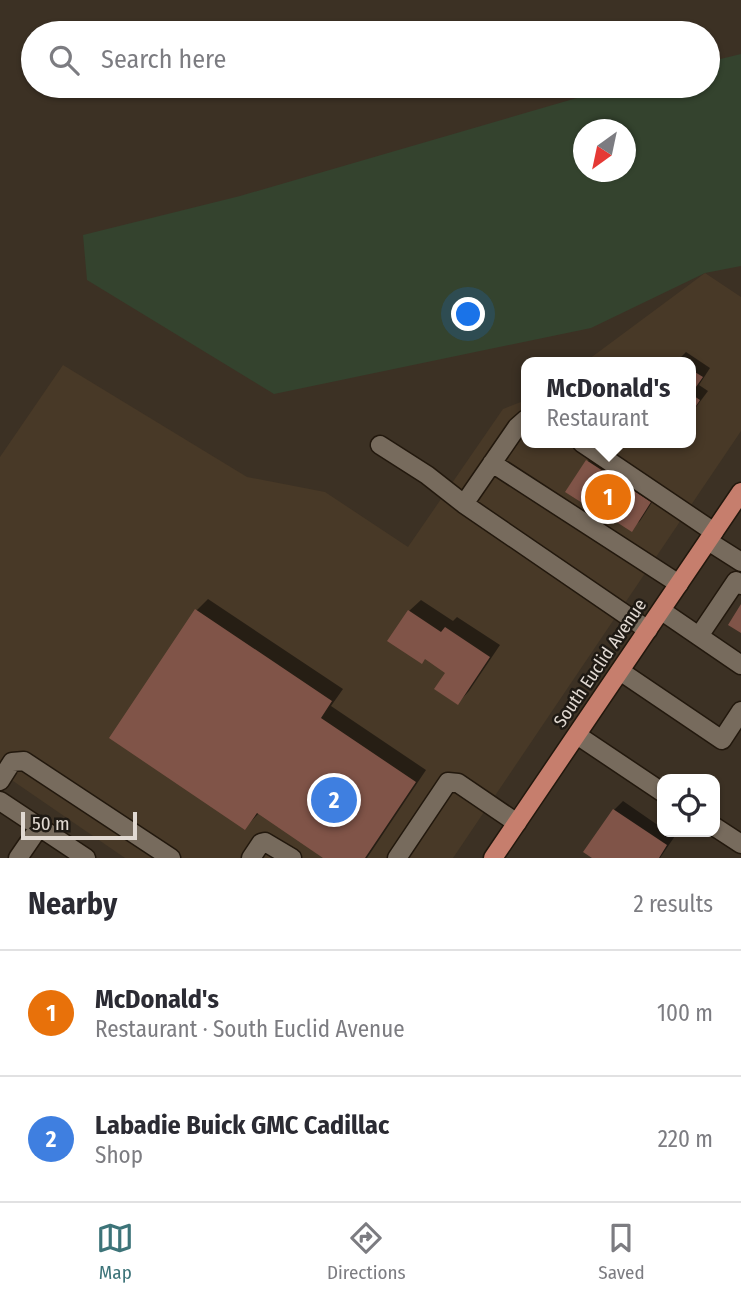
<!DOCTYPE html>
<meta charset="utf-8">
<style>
:root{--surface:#fff;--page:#f7f7f7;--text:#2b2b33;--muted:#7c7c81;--line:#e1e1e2;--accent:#3d7479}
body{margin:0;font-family:"Fira Sans Condensed",sans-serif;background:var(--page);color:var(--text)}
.controls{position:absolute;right:21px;bottom:21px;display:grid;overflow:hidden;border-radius:14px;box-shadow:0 2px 5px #0004}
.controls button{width:63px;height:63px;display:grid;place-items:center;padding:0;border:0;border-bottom:2px solid var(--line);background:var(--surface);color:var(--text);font:35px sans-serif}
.compass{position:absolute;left:573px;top:119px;width:63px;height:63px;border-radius:50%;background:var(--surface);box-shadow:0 2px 5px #0004;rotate:213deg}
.scale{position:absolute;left:21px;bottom:18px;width:116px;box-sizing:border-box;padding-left:7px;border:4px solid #e1d9d2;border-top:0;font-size:19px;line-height:24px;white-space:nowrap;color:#e1d9d2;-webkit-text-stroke:5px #1f1a14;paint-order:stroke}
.you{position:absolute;left:469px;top:315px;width:24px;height:24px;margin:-18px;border:5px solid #fff;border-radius:50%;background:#1a73e8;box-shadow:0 0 0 10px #1a73e833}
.badge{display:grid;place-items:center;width:46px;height:46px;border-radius:50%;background:var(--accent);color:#fff;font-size:23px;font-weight:700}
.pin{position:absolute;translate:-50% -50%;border:4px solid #fff;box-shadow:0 2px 7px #0006}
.popup{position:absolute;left:521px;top:357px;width:175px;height:91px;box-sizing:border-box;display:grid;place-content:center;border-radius:14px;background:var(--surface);filter:drop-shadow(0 2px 5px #0005);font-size:23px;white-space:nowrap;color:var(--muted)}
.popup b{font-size:26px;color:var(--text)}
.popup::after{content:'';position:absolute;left:50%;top:100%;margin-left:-14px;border:14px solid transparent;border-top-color:var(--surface)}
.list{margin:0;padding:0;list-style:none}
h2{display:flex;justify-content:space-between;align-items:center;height:91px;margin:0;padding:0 28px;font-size:30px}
h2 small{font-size:23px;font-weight:400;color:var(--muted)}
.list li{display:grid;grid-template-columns:46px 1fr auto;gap:21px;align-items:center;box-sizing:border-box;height:126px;padding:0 28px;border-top:2px solid var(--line)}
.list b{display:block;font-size:26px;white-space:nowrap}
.list p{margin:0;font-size:23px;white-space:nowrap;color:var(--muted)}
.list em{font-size:23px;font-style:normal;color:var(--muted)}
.icon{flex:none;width:38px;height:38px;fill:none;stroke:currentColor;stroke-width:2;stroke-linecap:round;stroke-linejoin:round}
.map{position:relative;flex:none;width:741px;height:858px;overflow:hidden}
.search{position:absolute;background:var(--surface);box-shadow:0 2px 5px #0004;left:21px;right:21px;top:21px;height:77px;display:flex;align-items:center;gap:18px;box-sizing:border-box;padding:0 24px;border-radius:38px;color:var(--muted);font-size:26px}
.sheet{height:343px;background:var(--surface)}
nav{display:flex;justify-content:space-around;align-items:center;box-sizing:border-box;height:98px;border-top:2px solid var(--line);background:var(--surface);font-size:19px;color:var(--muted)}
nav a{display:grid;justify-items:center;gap:4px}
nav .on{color:var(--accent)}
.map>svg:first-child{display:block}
</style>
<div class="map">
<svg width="741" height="858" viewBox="0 0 741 858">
<rect width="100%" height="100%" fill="#3c3124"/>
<path fill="#483927" d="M 705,273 L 741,297 L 741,431 L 453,858 L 125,858 L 0,772 L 0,457 L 63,365 L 247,477 L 325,492 L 408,547 L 503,409 L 526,400 L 526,443 L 690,443 L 690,362 L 585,362 Z"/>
<path fill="#34432e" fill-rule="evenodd" d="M 741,54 L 741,266 L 705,273 L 591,328 L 274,394 L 87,280 L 83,235 L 240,196 L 618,86 L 708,86 L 708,62 ZM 584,130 L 626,130 L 626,172 L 584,172 Z"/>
<path fill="#0007" d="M 686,352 L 710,368 L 699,385 L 708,391 L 690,415 L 690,362 L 676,362 Z
M 596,452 L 658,493 L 640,521 L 631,529 L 606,513 L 596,524 L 589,505 L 568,491 L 588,461 Z
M 208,599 L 343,689 L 331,706 L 426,770 L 367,858 L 326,858 L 259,813 L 245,828 L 111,738 L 197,610 Z
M 421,600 L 453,621 L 457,617 L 500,645 L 469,691 L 458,703 L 447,672 L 409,611 Z
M 623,801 L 662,828 L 662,832 L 668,832 L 675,836 L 660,858 L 595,858 L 586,852 L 614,810 Z"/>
<path fill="#805448" d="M 690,369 L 703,377 L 691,394 L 700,400 L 690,415 Z
M 586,460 L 651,502 L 632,532 L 604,514 L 596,526 L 580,515 L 587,506 L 565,492 Z
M 741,604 L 741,633 L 728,625 Z
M 195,609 L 332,701 L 321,718 L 416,782 L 365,858 L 323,858 L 257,813 L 245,830 L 109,738 Z
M 408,610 L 441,632 L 445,627 L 490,657 L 458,705 L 434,689 L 445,673 L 425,659 L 422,664 L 387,641 Z
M 613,809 L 667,845 L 659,858 L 592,858 L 583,852 Z"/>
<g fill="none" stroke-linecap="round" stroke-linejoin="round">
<g stroke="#22180d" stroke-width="21">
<path id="minor" d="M 526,419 L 517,427 L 464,504 L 648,630
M 582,443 L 714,532
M 380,445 L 427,475 L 464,504
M 492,463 L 679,584
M 708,541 L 741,562
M 662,611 L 741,665
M 699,636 L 736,581 L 741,585
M 620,671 L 722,740 L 741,711
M 577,735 L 662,792
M 0,781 L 12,762 L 24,761 L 171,858
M 0,801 L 86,858
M 715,827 L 741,844
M 18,858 L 40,826
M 251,858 L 261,843 L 265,842 L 292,858
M 397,858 L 448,782 L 458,783 L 517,823"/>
</g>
<g stroke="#22180d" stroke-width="21">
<path id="major" d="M 493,858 L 741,492"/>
</g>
<use href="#minor" stroke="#776b5d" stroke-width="18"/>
<use href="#major" stroke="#c67e6d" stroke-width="18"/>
</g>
<g text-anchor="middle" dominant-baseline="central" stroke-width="5" stroke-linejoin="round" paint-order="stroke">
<g font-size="18" fill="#e1d9d2" stroke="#1f1a14">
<text transform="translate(600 663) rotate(-56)">South Euclid Avenue</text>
</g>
</g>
</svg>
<div class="controls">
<button><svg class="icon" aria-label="locate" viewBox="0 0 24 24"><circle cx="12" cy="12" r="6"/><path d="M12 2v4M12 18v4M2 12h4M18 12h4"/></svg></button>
</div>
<svg class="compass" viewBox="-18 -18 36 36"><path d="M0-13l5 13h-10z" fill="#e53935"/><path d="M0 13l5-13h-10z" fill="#7c7c81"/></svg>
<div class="scale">50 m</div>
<div class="you"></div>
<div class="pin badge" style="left:608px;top:497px;background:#e8710a">1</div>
<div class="popup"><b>McDonald's</b>Restaurant</div>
<div class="pin badge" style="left:334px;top:800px;background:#3f7fe0">2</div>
<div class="search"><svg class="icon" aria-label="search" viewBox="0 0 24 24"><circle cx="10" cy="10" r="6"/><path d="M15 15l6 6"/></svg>Search here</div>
</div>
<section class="sheet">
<h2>Nearby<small>2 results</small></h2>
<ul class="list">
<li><span class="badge" style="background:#e8710a">1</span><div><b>McDonald's</b><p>Restaurant · South Euclid Avenue</p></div><em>100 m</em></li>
<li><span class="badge" style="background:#3f7fe0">2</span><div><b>Labadie Buick GMC Cadillac</b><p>Shop</p></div><em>220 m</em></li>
</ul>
</section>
<nav>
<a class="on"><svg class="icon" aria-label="map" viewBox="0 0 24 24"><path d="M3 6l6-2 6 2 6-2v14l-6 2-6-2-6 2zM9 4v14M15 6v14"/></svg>Map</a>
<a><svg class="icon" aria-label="directions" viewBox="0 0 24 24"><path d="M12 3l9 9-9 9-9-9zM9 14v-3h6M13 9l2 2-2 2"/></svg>Directions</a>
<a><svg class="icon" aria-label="saved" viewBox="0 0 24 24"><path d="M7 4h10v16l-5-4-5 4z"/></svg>Saved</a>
</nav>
